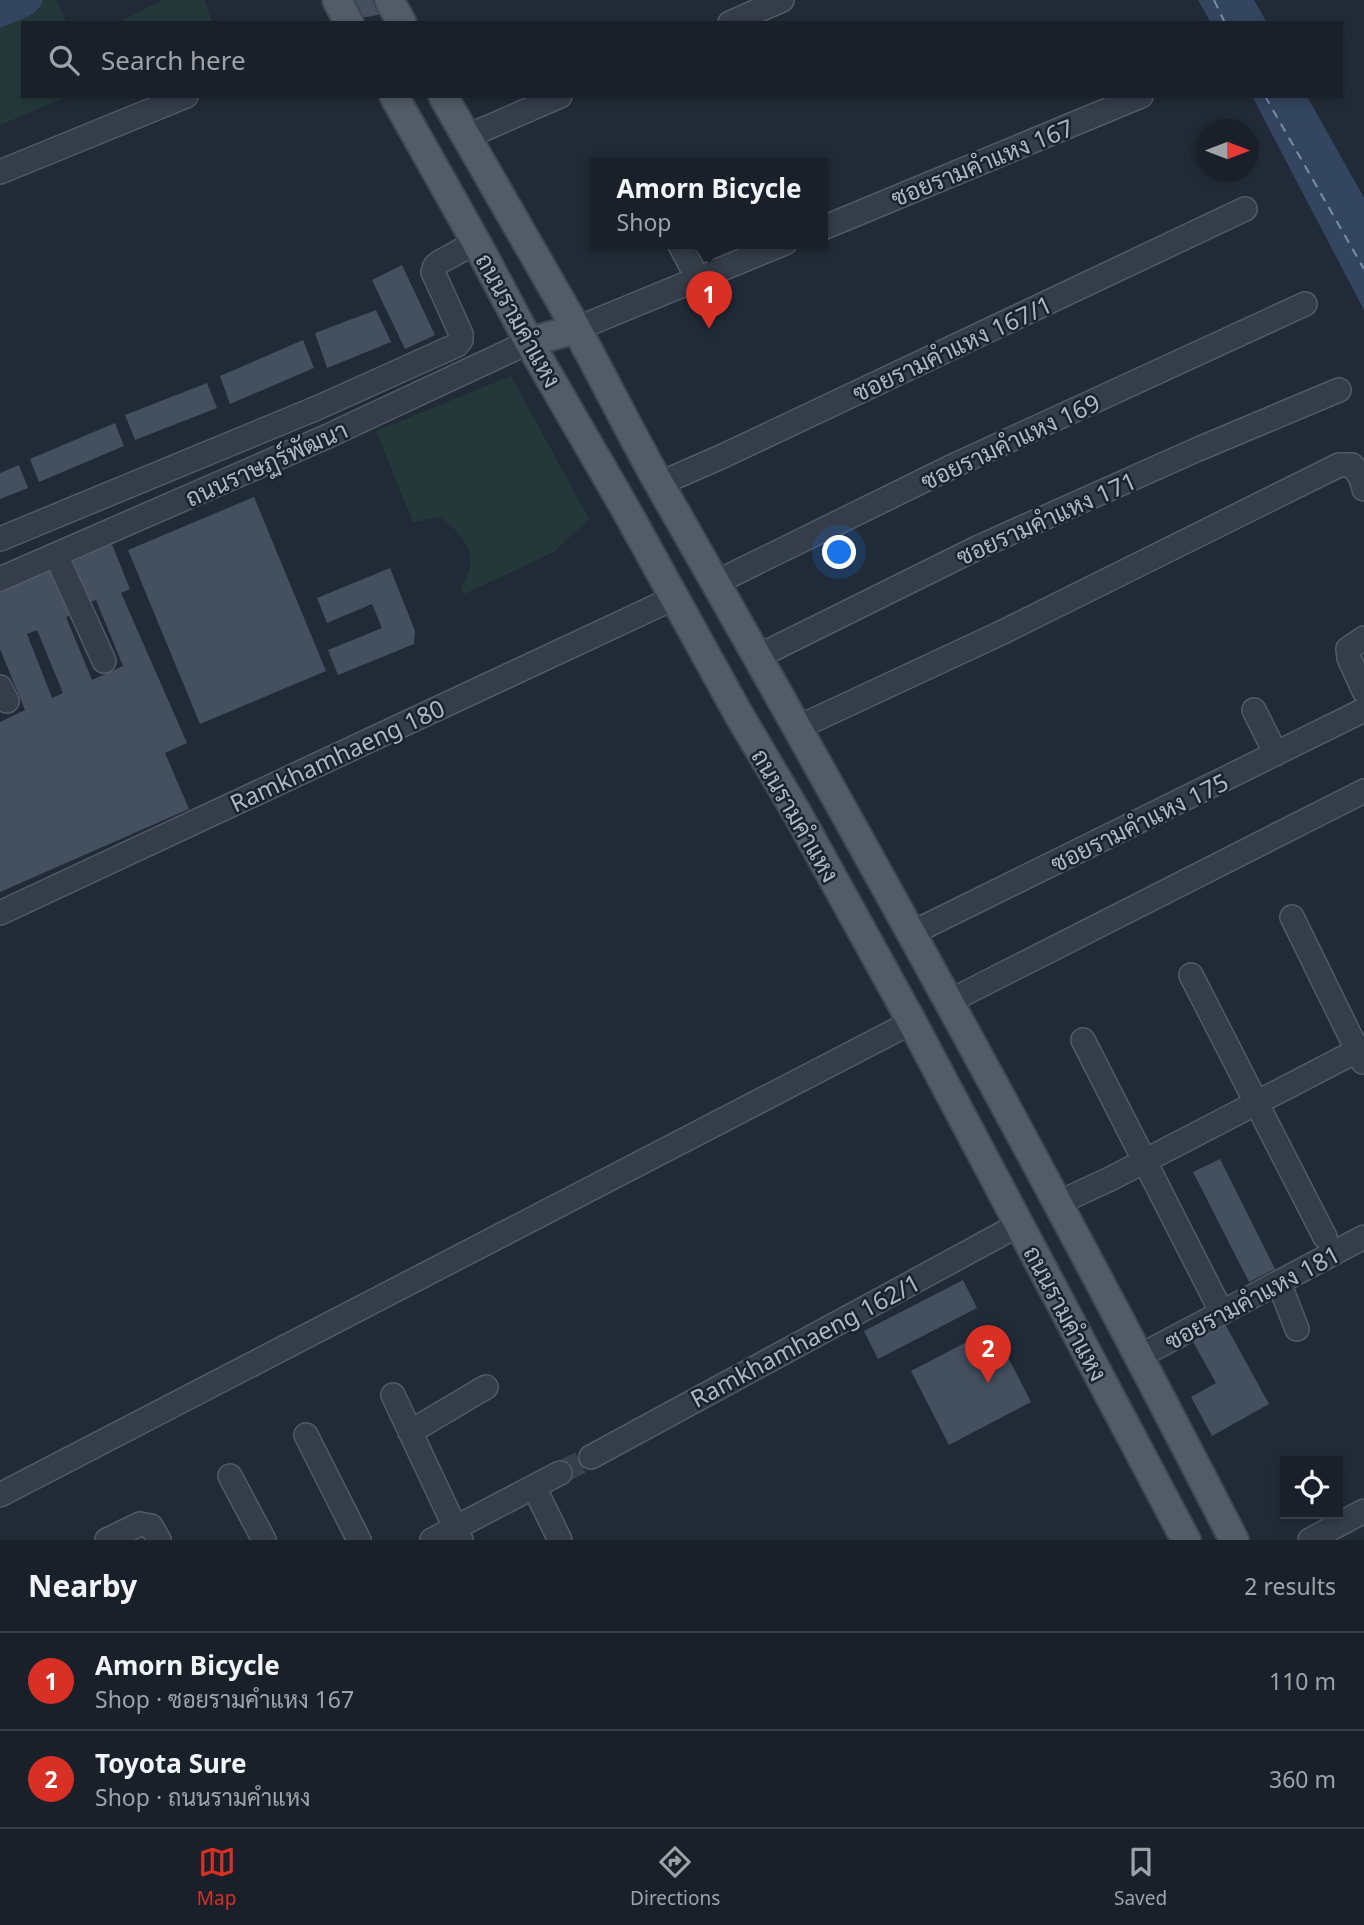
<!DOCTYPE html>
<meta charset="utf-8">
<style>
:root{--surface:#19202a;--page:#222832;--text:#f1f3f6;--muted:#9fa3a8;--line:#373e47;--accent:#d93025}
body{margin:0;font-family:"Noto Sans",Sarabun,sans-serif;background:var(--page);color:var(--text)}
.controls{position:absolute;right:21px;bottom:21px;display:grid;overflow:hidden;border-radius:0px;box-shadow:0 4px 10px #0003}
.controls button{width:63px;height:63px;display:grid;place-items:center;padding:0;border:0;border-bottom:2px solid var(--line);background:var(--surface);color:var(--text);font:35px sans-serif}
.compass{position:absolute;left:1196px;top:119px;width:63px;height:63px;border-radius:50%;background:var(--surface);box-shadow:0 4px 10px #0003;rotate:90deg}
.you{position:absolute;left:840px;top:553px;width:24px;height:24px;margin:-18px;border:5px solid #fff;border-radius:50%;background:#1a73e8;box-shadow:0 0 0 10px #1a73e833}
.badge{display:grid;place-items:center;width:46px;height:46px;border-radius:50%;background:var(--accent);color:#fff;font-size:23px;font-weight:700}
.pin{position:absolute;translate:-50% -58px;filter:drop-shadow(0 2px 4px #0008)}
.pin::after{content:'';position:absolute;top:37px;width:24px;height:21px;background:inherit;clip-path:polygon(0 0,100% 0,50% 100%)}
.popup{position:absolute;left:590px;top:158px;width:238px;height:91px;box-sizing:border-box;display:grid;place-content:center;border-radius:0px;background:var(--surface);filter:drop-shadow(0 2px 5px #0005);font-size:23px;white-space:nowrap;color:var(--muted)}
.popup b{font-size:26px;color:var(--text)}
.popup::after{content:'';position:absolute;left:50%;top:100%;margin-left:-14px;border:14px solid transparent;border-top-color:var(--surface)}
.list{margin:0;padding:0;list-style:none}
h2{display:flex;justify-content:space-between;align-items:center;height:91px;margin:0;padding:0 28px;font-size:30px}
h2 small{font-size:23px;font-weight:400;color:var(--muted)}
.list li{display:grid;grid-template-columns:46px 1fr auto;gap:21px;align-items:center;box-sizing:border-box;height:98px;padding:0 28px;border-top:2px solid var(--line)}
.list b{display:block;font-size:26px;white-space:nowrap}
.list p{margin:0;font-size:23px;white-space:nowrap;color:var(--muted)}
.list em{font-size:23px;font-style:normal;color:var(--muted)}
.icon{flex:none;width:38px;height:38px;fill:none;stroke:currentColor;stroke-width:2;stroke-linecap:round;stroke-linejoin:round}
.map{position:relative;flex:none;width:1364px;height:1540px;overflow:hidden}
.search{position:absolute;background:var(--surface);box-shadow:0 4px 10px #0003;left:21px;right:21px;top:21px;height:77px;display:flex;align-items:center;gap:18px;box-sizing:border-box;padding:0 24px;border-radius:0px;color:var(--muted);font-size:26px}
.sheet{height:287px;background:var(--surface)}
nav{display:flex;justify-content:space-around;align-items:center;box-sizing:border-box;height:98px;border-top:2px solid var(--line);background:var(--surface);font-size:19px;color:var(--muted)}
nav a{display:grid;justify-items:center;gap:4px}
nav .on{color:var(--accent)}
.map>svg:first-child{display:block}
</style>
<div class="map">
<svg width="1364" height="1540" viewBox="0 0 1364 1540">
<rect width="100%" height="100%" fill="#212b38"/>
<path fill="#24383a" d="M 43,0 L 56,0 L 67,23 L 23,23 L 23,96 L 69,96 L 0,125 L 0,28 L 38,11 Z
M 163,0 L 205,0 L 212,23 L 117,23 Z
M 511,376 L 589,519 L 554,552 L 464,594 L 461,587 C 482,557 465,536 440,517 L 413,522 L 376,431 Z"/>
<path fill="#34465f" d="M 0,0 L 43,0 C 39,17 15,21 0,28 Z
M 1198,0 L 1254,0 L 1267,23 L 1211,23 Z
M 1252,96 L 1307,96 L 1364,198 L 1364,310 Z"/>
<g fill="none" stroke-linecap="round" stroke-linejoin="round">
<path stroke="#768ead" stroke-width="2" stroke-dasharray="9 7" stroke-linecap="butt" d="M 1214,0 L 1225,23
M 1265,96 L 1364,269"/>
</g>
<path fill="#445060" fill-rule="evenodd" d="M 346,0 L 398,0 L 404,10 L 356,19 Z
M 402,265 L 435,335 L 405,349 L 372,280 Z
M 376,310 L 391,342 L 327,368 L 315,333 Z
M 303,340 L 314,368 L 230,404 L 220,376 Z
M 207,383 L 217,408 L 135,440 L 125,415 Z
M 115,423 L 124,446 L 39,482 L 30,459 Z
M 19,465 L 28,488 L 0,499 L 0,473 Z
M 254,497 L 326,671 L 200,724 L 128,550 Z
M 111,542 L 130,589 L 121,593 L 187,743 L 165,753 L 189,809 L 0,892 L 0,722 L 25,710 L 0,649 L 0,588 L 54,565 L 74,613 L 66,617 L 92,680 L 123,666 L 96,600 L 87,603 L 69,560 ZM 37,630 L 63,693 L 52,698 L 27,634 Z
M 390,568 L 415,631 L 414,644 L 338,675 L 328,650 L 382,628 L 372,604 L 327,623 L 317,598 Z
M 1220,1159 L 1275,1269 L 1249,1282 L 1193,1172 Z
M 963,1280 L 977,1308 L 878,1359 L 864,1331 Z
M 1224,1322 L 1269,1404 L 1212,1436 L 1191,1397 L 1216,1383 L 1192,1340 Z
M 993,1328 L 1031,1402 L 949,1445 L 911,1371 Z"/>
<g fill="none" stroke-linecap="round" stroke-linejoin="round">
<path stroke="#36404d" stroke-width="23" stroke-dasharray="23 11" stroke-linecap="butt" d="M 560,1473 L 591,1457"/>
<g stroke="#525a66" stroke-width="26">
<path id="minor" d="M 730,23 L 782,0
M 466,137 L 560,96
M 0,172 L 186,96
M 823,228 L 1141,96
M 679,243 L 698,279
M 576,329 L 785,243
M 659,484 L 723,456 L 1245,209
M 0,539 L 317,408 L 457,345 L 461,340 L 461,334 L 433,272 L 435,266 L 440,262 L 476,242
M 56,555 L 104,661
M 0,579 L 328,436 L 529,342
M 717,582 L 953,466 L 1305,304
M 1364,638 L 1348,649 L 1349,658 L 1364,691
M 759,656 L 979,547 L 1196,450 L 1339,390
M 0,687 L 7,701
M 1254,710 L 1276,754
M 797,728 L 1003,632 L 1339,465 L 1352,465 L 1361,478 L 1364,489
M 0,913 L 674,598
M 1292,917 L 1363,1062
M 912,933 L 1364,710
M 1191,975 L 1325,1237
M 950,1001 L 1364,791
M 1083,1040 L 1222,1313
M 1058,1203 L 1110,1179 L 1364,1047
M 1279,1283 L 1297,1329
M 1140,1356 L 1364,1237
M 393,1395 L 461,1540
M 410,1432 L 486,1387
M 306,1435 L 359,1540
M 591,1457 L 1020,1224
M 230,1476 L 264,1540
M 534,1487 L 560,1540
M 0,1495 L 912,1022
M 107,1540 L 140,1524 L 151,1526 L 159,1540
M 432,1540 L 560,1473
M 1310,1540 L 1364,1511"/>
</g>
<g stroke="#3e4652" stroke-width="32">
<path id="major" d="M 337,0 L 349,23
M 389,0 L 402,23
M 394,96 L 476,242 L 529,342 L 625,508 L 739,715 L 797,813 L 912,1022 L 1186,1540
M 443,96 C 487,173 531,249 575,326 C 604,379 631,434 661,487 C 859,834 1052,1184 1234,1540
M 529,342 L 576,329"/>
</g>
<use href="#minor" stroke="#343d49" stroke-width="23"/>
<use href="#major" stroke="#525c69" stroke-width="28"/>
</g>
<g text-anchor="middle" dominant-baseline="central" stroke-width="5" stroke-linejoin="round" paint-order="stroke">
<g font-size="24" fill="#afb7c5" stroke="#1a222d">
<text transform="translate(982 162) rotate(-22)">ซอยรามคำแหง 167</text>
<text transform="translate(519 320) rotate(61)">ถนนรามคำแหง</text>
<text transform="translate(952 348) rotate(-25)">ซอยรามคำแหง 167/1</text>
<text transform="translate(1010 441) rotate(-25)">ซอยรามคำแหง 169</text>
<text transform="translate(266 463) rotate(-24)">ถนนราษฏร์พัฒนา</text>
<text transform="translate(1046 518) rotate(-24)">ซอยรามคำแหง 171</text>
<text transform="translate(337 755) rotate(-25)">Ramkhamhaeng 180</text>
<text transform="translate(796 815) rotate(60)">ถนนรามคำแหง</text>
<text transform="translate(1139 822) rotate(-26)">ซอยรามคำแหง 175</text>
<text transform="translate(1252 1297) rotate(-28)">ซอยรามคำแหง 181</text>
<text transform="translate(1066 1313) rotate(62)">ถนนรามคำแหง</text>
<text transform="translate(805 1340) rotate(-28)">Ramkhamhaeng 162/1</text>
</g>
</g>
</svg>
<div class="controls">
<button><svg class="icon" aria-label="locate" viewBox="0 0 24 24"><circle cx="12" cy="12" r="6"/><path d="M12 2v4M12 18v4M2 12h4M18 12h4"/></svg></button>
</div>
<svg class="compass" viewBox="-18 -18 36 36"><path d="M0-13l5 13h-10z" fill="#e53935"/><path d="M0 13l5-13h-10z" fill="#9fa3a8"/></svg>
<div class="you"></div>
<div class="pin badge" style="left:709px;top:329px">1</div>
<div class="popup"><b>Amorn Bicycle</b>Shop</div>
<div class="pin badge" style="left:988px;top:1383px">2</div>
<div class="search"><svg class="icon" aria-label="search" viewBox="0 0 24 24"><circle cx="10" cy="10" r="6"/><path d="M15 15l6 6"/></svg>Search here</div>
</div>
<section class="sheet">
<h2>Nearby<small>2 results</small></h2>
<ul class="list">
<li><span class="badge">1</span><div><b>Amorn Bicycle</b><p>Shop · ซอยรามคำแหง 167</p></div><em>110 m</em></li>
<li><span class="badge">2</span><div><b>Toyota Sure</b><p>Shop · ถนนรามคำแหง</p></div><em>360 m</em></li>
</ul>
</section>
<nav>
<a class="on"><svg class="icon" aria-label="map" viewBox="0 0 24 24"><path d="M3 6l6-2 6 2 6-2v14l-6 2-6-2-6 2zM9 4v14M15 6v14"/></svg>Map</a>
<a><svg class="icon" aria-label="directions" viewBox="0 0 24 24"><path d="M12 3l9 9-9 9-9-9zM9 14v-3h6M13 9l2 2-2 2"/></svg>Directions</a>
<a><svg class="icon" aria-label="saved" viewBox="0 0 24 24"><path d="M7 4h10v16l-5-4-5 4z"/></svg>Saved</a>
</nav>
